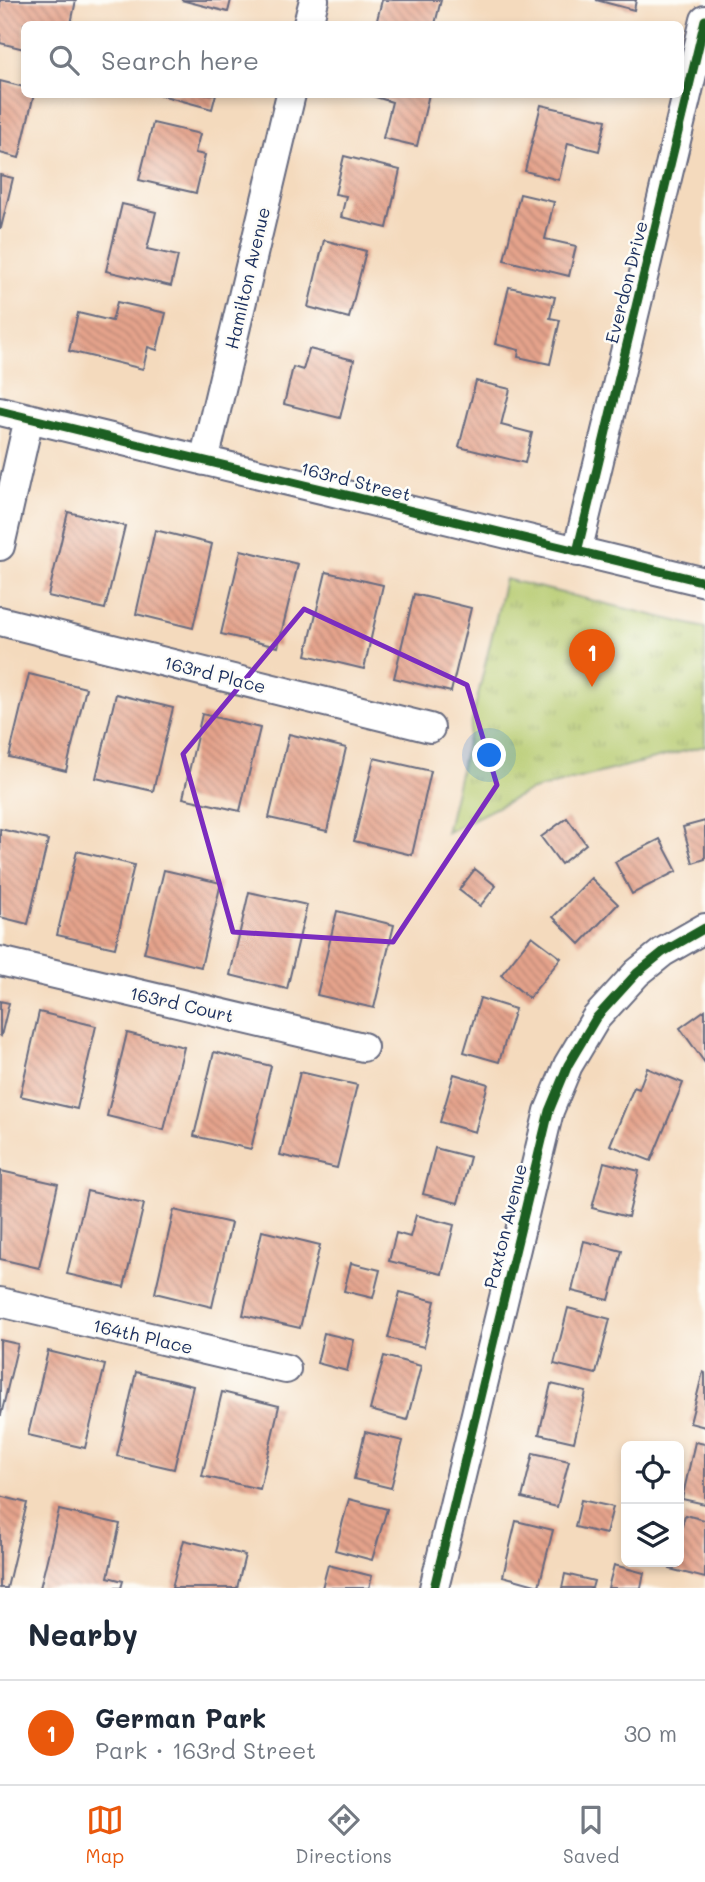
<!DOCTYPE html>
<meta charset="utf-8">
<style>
:root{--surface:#fff;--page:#f6f6f7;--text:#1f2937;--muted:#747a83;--line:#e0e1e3;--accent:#ea580c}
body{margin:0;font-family:Mali,sans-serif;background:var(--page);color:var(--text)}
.controls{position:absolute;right:21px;bottom:21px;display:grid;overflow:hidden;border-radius:10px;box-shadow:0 4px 10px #0003}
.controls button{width:63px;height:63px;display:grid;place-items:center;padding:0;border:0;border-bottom:2px solid var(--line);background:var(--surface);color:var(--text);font:35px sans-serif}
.you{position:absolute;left:490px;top:756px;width:24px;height:24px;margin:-18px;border:5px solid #fff;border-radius:50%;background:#1a73e8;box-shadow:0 0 0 10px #1a73e833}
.badge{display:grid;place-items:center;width:46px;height:46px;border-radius:50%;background:var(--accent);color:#fff;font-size:23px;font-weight:700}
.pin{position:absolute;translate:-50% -58px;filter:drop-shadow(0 2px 4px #0008)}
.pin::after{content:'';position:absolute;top:37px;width:24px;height:21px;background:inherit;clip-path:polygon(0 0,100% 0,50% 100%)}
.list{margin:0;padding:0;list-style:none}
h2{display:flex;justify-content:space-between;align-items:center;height:91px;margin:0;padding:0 28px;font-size:30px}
h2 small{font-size:23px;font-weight:400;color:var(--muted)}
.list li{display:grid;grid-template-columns:46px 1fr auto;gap:21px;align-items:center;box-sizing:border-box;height:105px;padding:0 28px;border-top:2px solid var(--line)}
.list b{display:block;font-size:26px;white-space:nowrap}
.list p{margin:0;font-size:23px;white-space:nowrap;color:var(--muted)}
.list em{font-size:23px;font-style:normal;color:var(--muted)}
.icon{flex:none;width:38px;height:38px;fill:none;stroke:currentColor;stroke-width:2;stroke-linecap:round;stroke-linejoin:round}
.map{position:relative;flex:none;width:705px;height:1588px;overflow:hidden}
.search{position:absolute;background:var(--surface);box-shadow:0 4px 10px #0003;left:21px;right:21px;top:21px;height:77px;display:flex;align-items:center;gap:18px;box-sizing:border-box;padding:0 24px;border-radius:10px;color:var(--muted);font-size:26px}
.sheet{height:196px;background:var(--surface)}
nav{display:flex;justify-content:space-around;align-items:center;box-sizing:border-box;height:98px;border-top:2px solid var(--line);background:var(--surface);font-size:19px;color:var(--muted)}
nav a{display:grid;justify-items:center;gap:4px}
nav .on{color:var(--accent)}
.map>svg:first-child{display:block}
</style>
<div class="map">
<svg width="705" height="1588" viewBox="0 0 705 1588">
<defs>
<pattern id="park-tufts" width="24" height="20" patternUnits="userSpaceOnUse" patternTransform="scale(1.75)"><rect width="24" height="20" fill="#b6ca6e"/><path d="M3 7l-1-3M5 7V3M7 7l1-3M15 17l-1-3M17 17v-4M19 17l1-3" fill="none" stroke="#93a45e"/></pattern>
<pattern id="building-back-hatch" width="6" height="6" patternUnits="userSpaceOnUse" patternTransform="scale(1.75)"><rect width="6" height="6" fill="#e5a38b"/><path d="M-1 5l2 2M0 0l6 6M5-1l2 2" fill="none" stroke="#b98575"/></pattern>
</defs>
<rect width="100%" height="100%" fill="#fdfcf7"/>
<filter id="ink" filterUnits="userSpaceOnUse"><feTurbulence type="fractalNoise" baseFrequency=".0143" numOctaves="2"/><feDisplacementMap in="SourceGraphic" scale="14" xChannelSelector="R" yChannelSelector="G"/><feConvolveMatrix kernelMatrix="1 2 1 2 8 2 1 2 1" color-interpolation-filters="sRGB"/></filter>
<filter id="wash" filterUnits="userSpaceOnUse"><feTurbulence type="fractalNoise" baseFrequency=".00686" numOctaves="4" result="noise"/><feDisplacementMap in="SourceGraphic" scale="28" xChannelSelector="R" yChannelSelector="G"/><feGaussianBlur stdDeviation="1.57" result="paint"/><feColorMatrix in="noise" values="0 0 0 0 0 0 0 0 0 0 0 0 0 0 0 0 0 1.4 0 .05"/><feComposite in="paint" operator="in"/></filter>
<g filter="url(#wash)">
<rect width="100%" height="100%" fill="#f4dabd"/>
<path fill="url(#park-tufts)" stroke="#687c66" stroke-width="2" d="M 505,579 L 705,628 L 705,746 L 529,791 L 446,833 Z"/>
<g id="blocks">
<path fill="url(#building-back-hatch)" d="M 0,0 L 76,0 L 71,24 L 24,24 L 24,49 L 0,43 Z
M 181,0 L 231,0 L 228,12 Z
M 382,0 L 441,0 L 435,24 L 376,24 Z
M 596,0 L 636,0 L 634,10 Z
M 0,81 L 24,87 L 24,94 L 34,94 L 19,158 L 0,153 Z
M 157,94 L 216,94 L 212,109 Z
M 366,94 L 429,94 L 417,146 L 383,138 L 392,102 Z
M 541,105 L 606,120 L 599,151 L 568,143 L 559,180 L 525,171 Z
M 153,123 L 200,134 L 195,153 L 205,155 L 196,193 L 139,180 Z
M 344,156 L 400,170 L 387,228 L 341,217 L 346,196 L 335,194 Z
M 0,175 L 13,178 L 1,228 L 0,228 Z
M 520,194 L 554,202 L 545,239 L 576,246 L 569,276 L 504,260 Z
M 122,204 L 156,212 L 147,249 L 178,256 L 171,286 L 106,271 Z
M 324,240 L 366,251 L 349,318 L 308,307 Z
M 509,287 L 555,297 L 550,318 L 560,320 L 550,364 L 518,357 L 519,350 L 495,344 Z
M 117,302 L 166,313 L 157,350 L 148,347 L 143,369 L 69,351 L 78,313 L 112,321 Z
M 309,349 L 354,360 L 340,418 L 284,404 L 293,367 L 303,370 Z
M 476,381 L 510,389 L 501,425 L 532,433 L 525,463 L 459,447 Z
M 68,512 L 125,526 L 105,609 L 48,596 Z
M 155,530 L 212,544 L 193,628 L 136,614 Z
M 241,550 L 298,564 L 278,647 L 221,634 Z
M 326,572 L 383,585 L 364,669 L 306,655 Z
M 414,594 L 471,608 L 451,692 L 394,678 Z
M 29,674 L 86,688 L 66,771 L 9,757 Z
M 116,694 L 173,708 L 153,791 L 96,778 Z
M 202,714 L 260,728 L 240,811 L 183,798 Z
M 289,734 L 346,748 L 327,831 L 269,818 Z
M 374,758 L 431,771 L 412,855 L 354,841 Z
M 567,818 L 586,844 L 561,864 L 541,837 Z
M 705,821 L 705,859 L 693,863 L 683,827 Z
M 0,829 L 48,840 L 28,924 L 0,917 Z
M 660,839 L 677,871 L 632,894 L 615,862 Z
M 77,851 L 134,865 L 115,948 L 57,935 Z
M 475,869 L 496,886 L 480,906 L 459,890 Z
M 164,870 L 221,883 L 201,967 L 144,953 Z
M 591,878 L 618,904 L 580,944 L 553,917 Z
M 249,892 L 307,905 L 287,989 L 230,975 Z
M 337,911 L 394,925 L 374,1008 L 317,995 Z
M 532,936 L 561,958 L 529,998 L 501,975 Z
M 480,998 L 515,1009 L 499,1062 L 464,1052 Z
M 0,1001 L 9,1003 L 1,1036 L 0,1035 Z
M 705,1010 L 705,1063 L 680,1028 Z
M 39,1012 L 96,1026 L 77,1109 L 20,1096 Z
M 127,1033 L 184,1047 L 164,1130 L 107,1116 Z
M 214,1052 L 271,1066 L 251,1149 L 194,1136 Z
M 647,1068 L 683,1083 L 651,1161 L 610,1145 L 634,1087 L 639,1089 Z
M 300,1072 L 357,1085 L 337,1168 L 280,1155 Z
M 454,1074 L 488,1084 L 475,1132 L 440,1122 Z
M 435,1148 L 470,1157 L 458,1203 L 423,1194 Z
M 604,1162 L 639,1171 L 628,1217 L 592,1208 Z
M 1,1171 L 58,1184 L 39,1268 L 0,1259 Z
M 87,1191 L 144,1204 L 124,1287 L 67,1274 Z
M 174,1210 L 231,1223 L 212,1307 L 155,1293 Z
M 416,1215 L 454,1225 L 442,1274 L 389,1261 L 396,1233 L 410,1237 Z
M 262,1231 L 320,1245 L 300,1328 L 243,1315 Z
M 584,1241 L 622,1251 L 609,1300 L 572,1291 Z
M 351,1263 L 380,1270 L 373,1298 L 344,1291 Z
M 400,1292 L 435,1301 L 424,1347 L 388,1338 Z
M 568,1308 L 610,1319 L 596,1374 L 554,1364 Z
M 324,1333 L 354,1340 L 347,1371 L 317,1363 Z
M 0,1340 L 18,1344 L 1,1415 L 0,1415 Z
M 48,1351 L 105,1365 L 85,1448 L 28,1435 Z
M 384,1356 L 421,1366 L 407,1420 L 370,1410 Z
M 136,1372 L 193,1386 L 174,1469 L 117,1456 Z
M 703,1372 L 705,1373 L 705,1427 L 690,1423 Z
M 551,1384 L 586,1392 L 574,1442 L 539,1434 Z
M 222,1392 L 279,1406 L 260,1489 L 202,1476 Z
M 365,1432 L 403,1441 L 391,1488 L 354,1479 Z
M 695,1442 L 705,1444 L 705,1504 L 682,1499 Z
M 533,1453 L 569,1461 L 557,1507 L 522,1498 Z
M 0,1496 L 27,1503 L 7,1588 L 0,1588 Z
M 349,1499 L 387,1509 L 372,1560 L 335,1550 Z
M 581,1500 L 613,1507 L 606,1534 L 575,1527 Z
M 59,1510 L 120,1524 L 108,1577 L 123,1581 L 121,1588 L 40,1588 Z
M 685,1515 L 705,1520 L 705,1578 L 670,1569 L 672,1562 L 679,1562 L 679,1537 Z
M 516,1521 L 553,1530 L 539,1586 L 503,1576 Z
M 184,1540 L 245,1555 L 237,1588 L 172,1588 Z
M 328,1565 L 372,1576 L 369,1588 L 322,1588 Z
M 614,1565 L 644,1573 L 641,1588 L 608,1588 Z
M 565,1574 L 594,1581 L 592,1588 L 562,1588 Z"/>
</g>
</g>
<g filter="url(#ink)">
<use href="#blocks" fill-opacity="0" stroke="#676b7f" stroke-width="2"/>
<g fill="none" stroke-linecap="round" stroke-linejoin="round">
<g stroke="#676b7f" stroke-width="32">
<path id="street" d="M 308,24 L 314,0
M 0,411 L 705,582
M 204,461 L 291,94
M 0,546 L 29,418
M 577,552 L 705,20
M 0,621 L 430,728
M 0,961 L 363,1047
M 0,1302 L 286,1369
M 434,1588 L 549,1111 L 568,1065 L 596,1018 L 637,973 L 663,952 L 705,928"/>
</g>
<use href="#street" stroke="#fff" stroke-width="28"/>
<g stroke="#fdfcf7" stroke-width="13">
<path id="cycleway" d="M 0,411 L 705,582
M 577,552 L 705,20
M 434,1588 L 549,1111 L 568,1065 L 596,1018 L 637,973 L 663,952 L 705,928"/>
</g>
<use href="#cycleway" stroke="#1b5e20" stroke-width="9"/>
</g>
</g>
<path fill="none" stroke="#7b2cbf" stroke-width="5" stroke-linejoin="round" d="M 304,609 L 467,685 L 497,785 L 393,942 L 233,932 L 183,754 Z"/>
<g text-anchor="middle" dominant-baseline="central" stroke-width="5" stroke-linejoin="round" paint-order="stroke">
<g font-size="18" fill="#1b2f5e" stroke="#fdfcf7">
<text transform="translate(247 278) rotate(-77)">Hamilton Avenue</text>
<text transform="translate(626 282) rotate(-76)">Everdon Drive</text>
<text transform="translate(356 481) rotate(14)">163rd Street</text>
<text transform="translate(215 674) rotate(14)">163rd Place</text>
<text transform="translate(182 1004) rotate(13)">163rd Court</text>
<text transform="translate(505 1226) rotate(-76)">Paxton Avenue</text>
<text transform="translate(143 1336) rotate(13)">164th Place</text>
</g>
</g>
</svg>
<div class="controls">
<button><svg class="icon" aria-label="locate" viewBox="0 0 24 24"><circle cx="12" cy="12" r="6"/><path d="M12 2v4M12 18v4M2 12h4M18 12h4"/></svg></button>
<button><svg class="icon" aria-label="layers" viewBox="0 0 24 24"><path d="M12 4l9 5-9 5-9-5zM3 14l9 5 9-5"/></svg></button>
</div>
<div class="you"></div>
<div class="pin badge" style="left:592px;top:687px">1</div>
<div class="search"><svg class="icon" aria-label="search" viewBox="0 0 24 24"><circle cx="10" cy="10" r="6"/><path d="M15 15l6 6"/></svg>Search here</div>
</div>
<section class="sheet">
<h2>Nearby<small></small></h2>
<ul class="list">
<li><span class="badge">1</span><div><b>German Park</b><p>Park · 163rd Street</p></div><em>30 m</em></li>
</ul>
</section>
<nav>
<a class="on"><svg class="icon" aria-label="map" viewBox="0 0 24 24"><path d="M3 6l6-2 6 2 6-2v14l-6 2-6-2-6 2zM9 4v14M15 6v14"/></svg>Map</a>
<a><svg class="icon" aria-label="directions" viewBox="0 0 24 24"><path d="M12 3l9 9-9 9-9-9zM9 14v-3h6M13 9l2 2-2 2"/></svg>Directions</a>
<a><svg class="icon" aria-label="saved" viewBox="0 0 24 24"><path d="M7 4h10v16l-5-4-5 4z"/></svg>Saved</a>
</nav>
